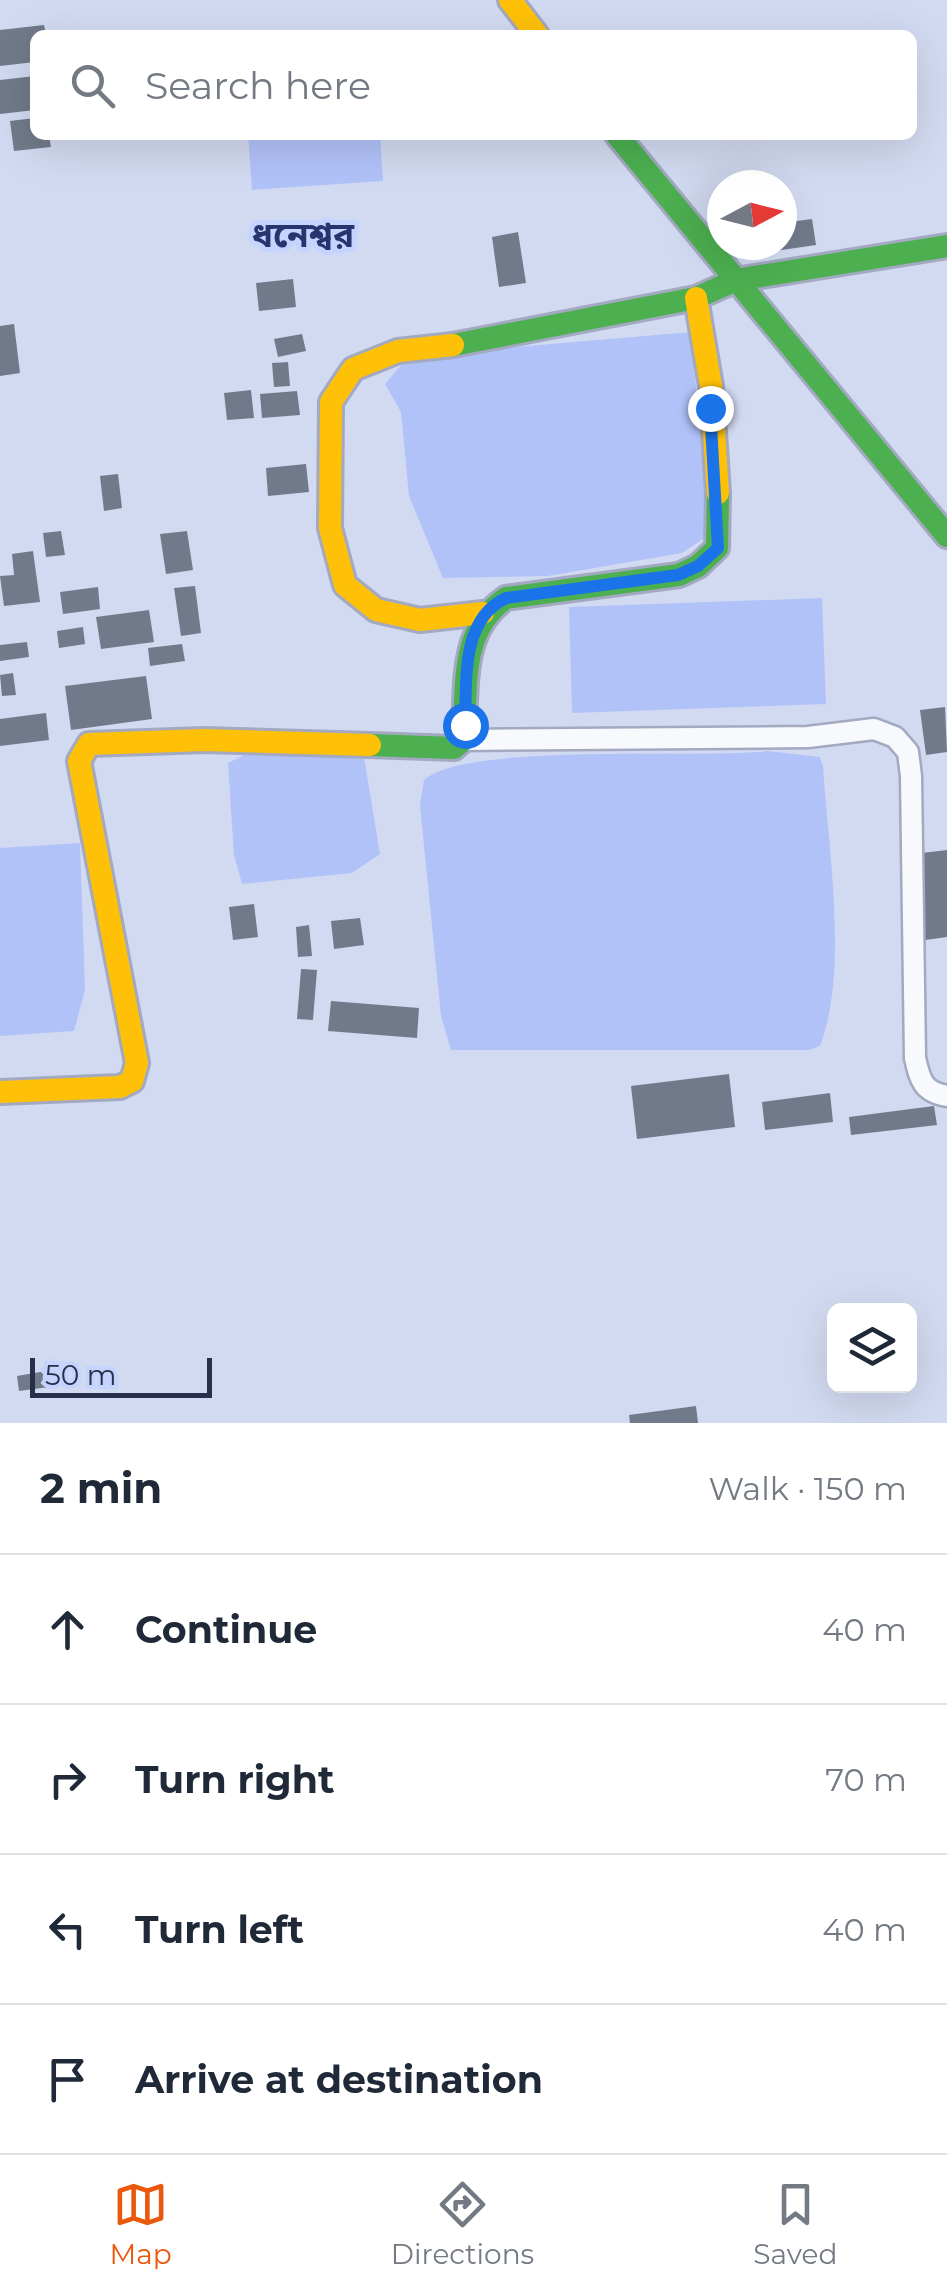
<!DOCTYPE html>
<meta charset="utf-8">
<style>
:root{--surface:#fff;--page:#f2f2f3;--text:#1f2937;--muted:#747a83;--line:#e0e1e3;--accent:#ea580c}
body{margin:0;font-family:Montserrat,"Noto Sans Bengali",sans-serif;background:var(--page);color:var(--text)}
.controls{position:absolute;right:30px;bottom:30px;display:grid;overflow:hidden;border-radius:15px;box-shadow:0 10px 40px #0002}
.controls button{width:90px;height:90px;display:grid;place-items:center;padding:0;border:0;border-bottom:2px solid var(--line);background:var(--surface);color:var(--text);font:50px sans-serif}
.compass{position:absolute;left:707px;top:170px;width:90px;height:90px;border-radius:50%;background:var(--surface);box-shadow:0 10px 40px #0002;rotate:83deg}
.scale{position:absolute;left:30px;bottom:25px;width:182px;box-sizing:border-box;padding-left:10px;border:5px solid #272f4a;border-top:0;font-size:28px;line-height:35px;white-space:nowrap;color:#272f4a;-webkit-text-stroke:8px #c5d4fe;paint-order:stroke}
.stop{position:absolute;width:30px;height:30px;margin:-22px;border:8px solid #1a73e8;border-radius:50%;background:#fff}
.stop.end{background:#1a73e8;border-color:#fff;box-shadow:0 2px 10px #0008}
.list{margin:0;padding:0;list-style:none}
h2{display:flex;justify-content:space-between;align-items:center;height:130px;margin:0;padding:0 40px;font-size:42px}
h2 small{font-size:32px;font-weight:400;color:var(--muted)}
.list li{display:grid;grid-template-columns:65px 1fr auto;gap:30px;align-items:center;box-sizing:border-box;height:150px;padding:0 40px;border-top:2px solid var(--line)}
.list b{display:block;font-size:38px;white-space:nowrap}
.list em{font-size:32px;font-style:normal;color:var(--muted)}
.icon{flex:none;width:55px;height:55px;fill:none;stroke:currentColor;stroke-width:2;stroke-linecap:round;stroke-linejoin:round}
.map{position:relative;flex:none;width:947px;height:1423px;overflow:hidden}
.search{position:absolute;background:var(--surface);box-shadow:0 10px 40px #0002;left:30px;right:30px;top:30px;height:110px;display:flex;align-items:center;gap:25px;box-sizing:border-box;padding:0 35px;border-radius:15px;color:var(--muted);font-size:38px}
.sheet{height:730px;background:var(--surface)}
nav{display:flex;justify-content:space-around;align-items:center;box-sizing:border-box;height:140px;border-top:2px solid var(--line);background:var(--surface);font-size:28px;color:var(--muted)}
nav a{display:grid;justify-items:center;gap:5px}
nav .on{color:var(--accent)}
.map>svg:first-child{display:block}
</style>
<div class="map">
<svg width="947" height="1423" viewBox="0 0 947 1423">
<rect width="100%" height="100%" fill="#d2daf1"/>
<path fill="#b1c2f9" d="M 248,135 L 380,135 L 383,181 L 252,190 Z
M 691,332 L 709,535 L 682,553 L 548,576 L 443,578 L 409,496 L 401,412 L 385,384 L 401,365 L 516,347 Z
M 822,598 L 826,704 L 572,713 L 569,607 Z
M 768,751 L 820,757 L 823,766 C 828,848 849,970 820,1046 L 809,1050 L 451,1050 L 441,1016 L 420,805 L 424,780 C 466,742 699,759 768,751 Z
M 244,755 L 364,757 L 380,854 L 352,873 L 242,884 L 234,855 L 228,763 Z
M 80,843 L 85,990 L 74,1031 L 0,1036 L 0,848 Z"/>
<path fill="#717a8a" d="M 44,25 L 46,35 L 35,35 L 35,62 L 0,66 L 0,30 Z
M 35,76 L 35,110 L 0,114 L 0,80 Z
M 35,118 L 35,135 L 49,135 L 51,147 L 14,151 L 10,121 Z
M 812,219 L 816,245 L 775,251 L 774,245 L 782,245 L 782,223 Z
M 518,232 L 526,283 L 499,287 L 492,237 Z
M 293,279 L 296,307 L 259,311 L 256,283 Z
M 14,324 L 20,373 L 0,376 L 0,326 Z
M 302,334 L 306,351 L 278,357 L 274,339 Z
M 288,362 L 290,386 L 274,387 L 272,363 Z
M 251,390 L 254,418 L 227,420 L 224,393 Z
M 297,391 L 300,415 L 262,418 L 260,394 Z
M 306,464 L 309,492 L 268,496 L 266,468 Z
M 118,474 L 122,508 L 104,511 L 100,476 Z
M 61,531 L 65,555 L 46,557 L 43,533 Z
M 187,531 L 193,570 L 166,574 L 160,534 Z
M 33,551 L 40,602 L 4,606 L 0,576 L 14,575 L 12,554 Z
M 195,586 L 201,633 L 181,636 L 174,588 Z
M 98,587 L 100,609 L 63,614 L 60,592 Z
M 149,610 L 154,642 L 101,649 L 96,617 Z
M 83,627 L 85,644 L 59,648 L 57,631 Z
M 27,642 L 29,657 L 0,661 L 0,645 Z
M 182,644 L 185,661 L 150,666 L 148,648 Z
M 13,673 L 16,695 L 2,696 L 0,675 Z
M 146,676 L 152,719 L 71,730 L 65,686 Z
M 945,707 L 947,752 L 926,755 L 920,710 Z
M 46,713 L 49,740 L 0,746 L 0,719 Z
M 947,850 L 947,937 L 925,940 L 914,854 Z
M 254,904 L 258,937 L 233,940 L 229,907 Z
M 360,918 L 364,945 L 334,949 L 331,921 Z
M 309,925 L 312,956 L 298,957 L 296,927 Z
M 301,969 L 317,970 L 313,1020 L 297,1019 Z
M 331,1001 L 419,1008 L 417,1038 L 328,1031 Z
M 729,1074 L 735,1127 L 637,1139 L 631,1086 Z
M 830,1093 L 833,1122 L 765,1130 L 762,1102 Z
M 934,1106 L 937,1125 L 851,1135 L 849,1117 Z
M 46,1371 L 49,1387 L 19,1391 L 17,1376 Z
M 696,1406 L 698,1423 L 630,1423 L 629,1415 Z"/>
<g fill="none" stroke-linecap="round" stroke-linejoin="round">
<g stroke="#a2a9c0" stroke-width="25">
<path id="street" d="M 463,740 L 808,737 L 874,729 L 895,737 L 908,752 L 911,776 L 915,1058 C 920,1080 923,1092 947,1096"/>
</g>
<g stroke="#a2a9c0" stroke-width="28">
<path id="fast" d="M 617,135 L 947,536
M 453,345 L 696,298 L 736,280 L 947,246
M 370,745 L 454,748 L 463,740 C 468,688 458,631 506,598 L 679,575 L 698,566 L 717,548 L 718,493"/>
</g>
<g stroke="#a2a9c0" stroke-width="28">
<path id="slow" d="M 510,0 L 537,35
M 696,298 L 711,386 L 718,493
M 453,345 L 398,351 L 353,369 L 331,402 L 330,528 L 345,585 L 376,610 L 420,620 L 483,613
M 0,1092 L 120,1087 L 132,1081 L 137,1063 L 79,761 L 89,744 L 204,740 L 370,745"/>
</g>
<use href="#street" stroke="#f8f9fd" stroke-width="20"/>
<use href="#fast" stroke="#4caf50" stroke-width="22"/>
<use href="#slow" stroke="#ffc107" stroke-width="22"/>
</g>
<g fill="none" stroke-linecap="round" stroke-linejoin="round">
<path stroke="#1a73e8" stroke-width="12" d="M 465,725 C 467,681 460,620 506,598 L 678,575 L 698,566 L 718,548 L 710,408"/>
</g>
<g text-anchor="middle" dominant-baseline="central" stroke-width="10" stroke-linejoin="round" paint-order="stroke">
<g font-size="35" font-weight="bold" fill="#27356f" stroke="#c5d4fe">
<text x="303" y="234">ধনেশ্বর</text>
</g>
</g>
</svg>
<div class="controls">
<button><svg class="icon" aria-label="layers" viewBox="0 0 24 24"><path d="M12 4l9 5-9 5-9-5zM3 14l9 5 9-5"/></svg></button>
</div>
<svg class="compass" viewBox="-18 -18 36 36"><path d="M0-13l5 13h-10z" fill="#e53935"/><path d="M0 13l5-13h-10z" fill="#747a83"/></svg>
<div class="scale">50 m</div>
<div class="stop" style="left:465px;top:725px"></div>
<div class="stop end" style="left:710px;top:408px"></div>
<div class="search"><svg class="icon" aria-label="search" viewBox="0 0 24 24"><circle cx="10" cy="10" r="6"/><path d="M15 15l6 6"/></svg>Search here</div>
</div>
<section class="sheet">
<h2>2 min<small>Walk · 150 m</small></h2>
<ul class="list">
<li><svg class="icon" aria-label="ahead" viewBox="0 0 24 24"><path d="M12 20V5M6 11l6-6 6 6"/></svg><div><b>Continue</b></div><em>40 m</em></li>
<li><svg class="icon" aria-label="right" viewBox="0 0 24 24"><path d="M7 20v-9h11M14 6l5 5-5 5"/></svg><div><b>Turn right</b></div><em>70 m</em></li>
<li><svg class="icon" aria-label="left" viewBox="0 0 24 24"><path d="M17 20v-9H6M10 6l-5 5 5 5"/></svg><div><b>Turn left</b></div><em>40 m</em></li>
<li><svg class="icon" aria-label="arrive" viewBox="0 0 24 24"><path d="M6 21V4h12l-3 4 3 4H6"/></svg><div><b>Arrive at destination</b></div></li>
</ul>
</section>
<nav>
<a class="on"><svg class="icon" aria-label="map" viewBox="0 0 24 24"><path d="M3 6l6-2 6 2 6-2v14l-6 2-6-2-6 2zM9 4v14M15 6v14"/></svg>Map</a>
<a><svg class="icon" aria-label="directions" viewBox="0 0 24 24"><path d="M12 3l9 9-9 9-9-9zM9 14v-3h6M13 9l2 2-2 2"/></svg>Directions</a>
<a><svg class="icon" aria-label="saved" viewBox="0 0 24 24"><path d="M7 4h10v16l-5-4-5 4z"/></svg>Saved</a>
</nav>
